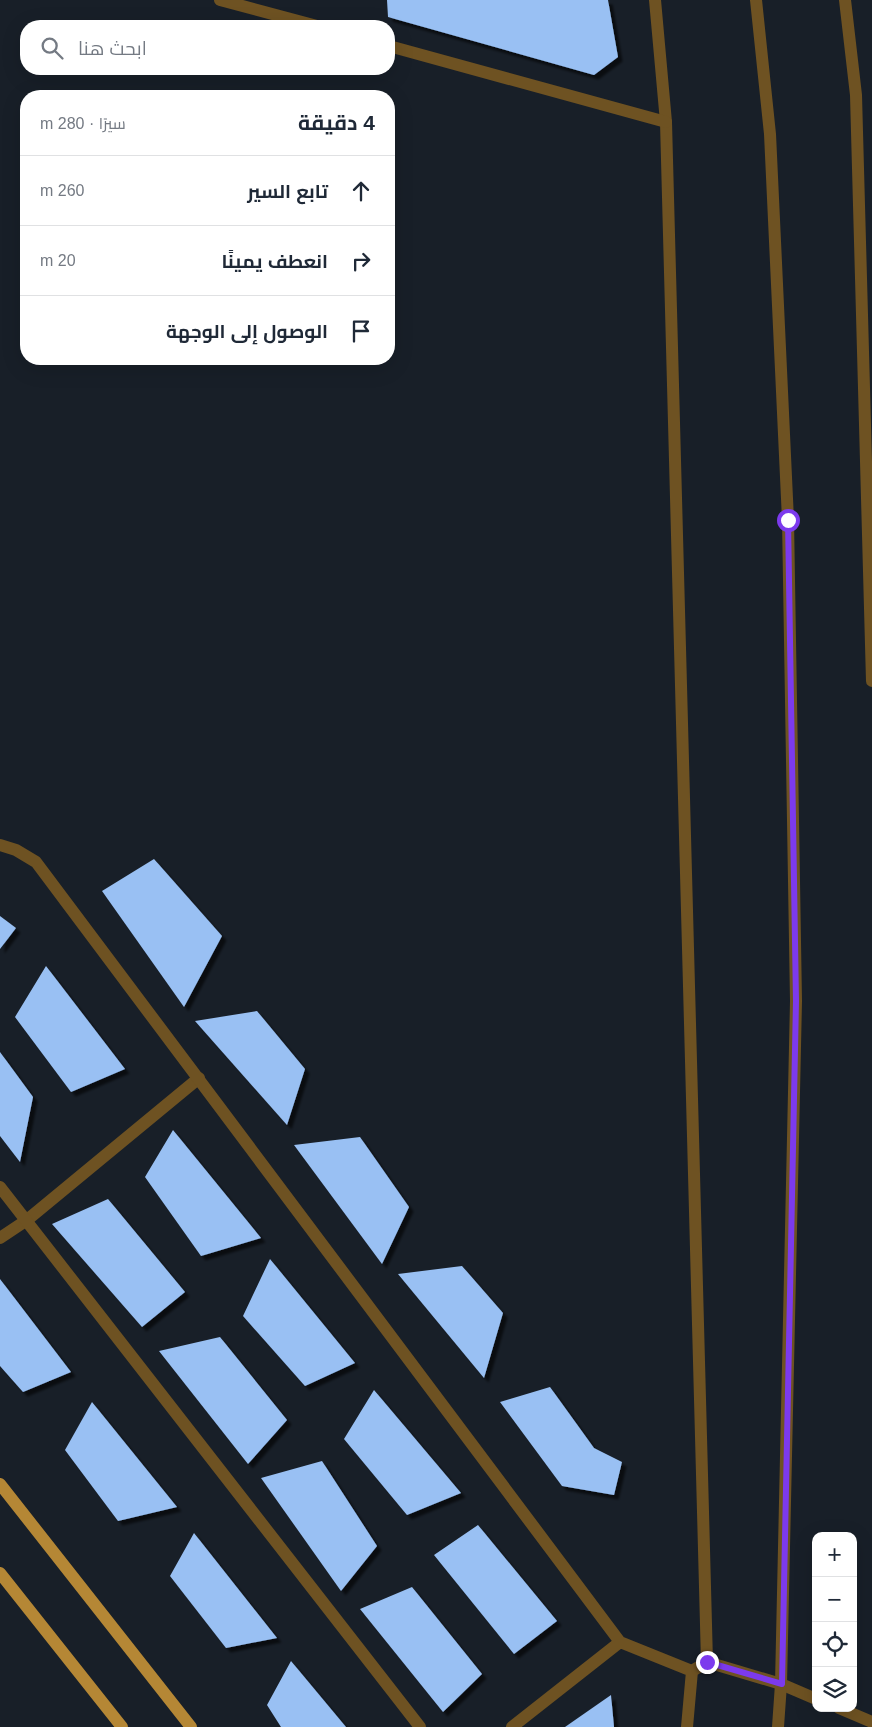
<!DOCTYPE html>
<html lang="ar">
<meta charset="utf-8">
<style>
:root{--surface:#fff;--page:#f6f6f7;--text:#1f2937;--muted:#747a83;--line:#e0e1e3}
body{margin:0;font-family:Helvetica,Cairo,sans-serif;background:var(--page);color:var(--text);direction:rtl}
.controls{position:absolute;right:15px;bottom:15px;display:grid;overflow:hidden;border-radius:10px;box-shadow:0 5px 20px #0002}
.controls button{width:45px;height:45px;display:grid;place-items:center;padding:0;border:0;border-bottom:1px solid var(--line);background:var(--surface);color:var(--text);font:25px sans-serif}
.stop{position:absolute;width:15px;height:15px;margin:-11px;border:4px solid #7c3aed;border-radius:50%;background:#fff}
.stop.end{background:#7c3aed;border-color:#fff;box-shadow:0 1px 5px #0008}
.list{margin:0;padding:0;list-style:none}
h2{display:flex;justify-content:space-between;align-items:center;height:65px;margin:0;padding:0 20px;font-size:21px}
h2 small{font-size:16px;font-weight:400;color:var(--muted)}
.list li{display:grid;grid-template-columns:32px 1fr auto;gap:15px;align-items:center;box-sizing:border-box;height:70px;padding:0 20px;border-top:1px solid var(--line)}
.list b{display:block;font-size:19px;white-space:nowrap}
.list em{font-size:16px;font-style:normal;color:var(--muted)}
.icon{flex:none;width:28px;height:28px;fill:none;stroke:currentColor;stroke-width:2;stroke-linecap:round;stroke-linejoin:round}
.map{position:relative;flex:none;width:872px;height:1727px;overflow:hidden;direction:ltr}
.search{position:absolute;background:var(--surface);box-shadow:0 5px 20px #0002;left:20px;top:20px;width:375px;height:55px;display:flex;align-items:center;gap:12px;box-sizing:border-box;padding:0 18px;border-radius:20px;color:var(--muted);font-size:19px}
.panel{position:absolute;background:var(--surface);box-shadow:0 5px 20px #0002;left:20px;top:90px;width:375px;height:275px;border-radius:20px;direction:rtl}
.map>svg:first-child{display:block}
</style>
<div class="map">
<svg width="872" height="1727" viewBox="0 0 872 1727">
<defs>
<filter id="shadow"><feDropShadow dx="4.5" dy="4.5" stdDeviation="1" flood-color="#0009"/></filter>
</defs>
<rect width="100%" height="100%" fill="#181f28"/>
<path fill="#99c0f3" filter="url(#shadow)" d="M 387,0 L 608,0 L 618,57 L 594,75 L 388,17 Z
M 154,859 L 222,936 L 184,1007 L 102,891 Z
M 0,916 L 16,928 L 0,949 Z
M 46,966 L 125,1069 L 71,1092 L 15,1017 Z
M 257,1011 L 305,1069 L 287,1125 L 195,1021 Z
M 0,1052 L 33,1097 L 20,1162 L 0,1136 Z
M 173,1130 L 261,1238 L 201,1256 L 145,1177 Z
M 360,1137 L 409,1207 L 382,1264 L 294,1145 Z
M 108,1199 L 185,1292 L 142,1327 L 52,1224 Z
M 270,1259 L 355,1363 L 305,1386 L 243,1316 Z
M 462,1266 L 503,1313 L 484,1378 L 398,1274 Z
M 0,1279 L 71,1372 L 23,1392 L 0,1366 Z
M 220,1337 L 287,1420 L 248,1464 L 159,1351 Z
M 550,1387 L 594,1448 L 622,1462 L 614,1495 L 562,1486 L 500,1402 Z
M 374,1390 L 461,1493 L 407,1515 L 344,1439 Z
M 92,1402 L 177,1507 L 118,1521 L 65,1450 Z
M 322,1461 L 377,1546 L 341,1591 L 261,1478 Z
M 478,1525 L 557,1621 L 514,1654 L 434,1555 Z
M 194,1533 L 277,1638 L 226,1648 L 170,1576 Z
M 412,1587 L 482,1674 L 443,1712 L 360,1609 Z
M 291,1661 L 346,1727 L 281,1727 L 267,1705 Z
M 611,1695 L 614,1727 L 565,1727 Z"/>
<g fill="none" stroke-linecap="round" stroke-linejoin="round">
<path stroke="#6e5222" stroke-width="12" d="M 655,0 L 666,122 L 707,1662
M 845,0 L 856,95 L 872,681
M 0,1238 L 27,1220 L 199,1078"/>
<path stroke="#6e5222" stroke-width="12" d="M 220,0 L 317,26
M 389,46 L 666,122
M 0,845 L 16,850 L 36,862 L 620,1642 L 692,1671
M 0,1187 L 420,1727
M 839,1708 L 872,1722
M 512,1727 L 620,1642
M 687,1727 L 692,1671 L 707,1662 L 781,1684 L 816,1699"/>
<path stroke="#6e5222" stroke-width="12" d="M 756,0 L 770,134 L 788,520 L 796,1001 L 781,1684 L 778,1727"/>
<path stroke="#b58735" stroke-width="12" d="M 0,1484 L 191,1727
M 0,1573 L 122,1727"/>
</g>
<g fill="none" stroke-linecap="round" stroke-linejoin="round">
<path stroke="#7c3aed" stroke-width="6" d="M 707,1662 L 782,1684 L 796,1001 L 788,520"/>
</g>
</svg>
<div class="controls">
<button>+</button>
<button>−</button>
<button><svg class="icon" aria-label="locate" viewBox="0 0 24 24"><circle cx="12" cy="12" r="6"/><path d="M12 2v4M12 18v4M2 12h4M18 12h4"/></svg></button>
<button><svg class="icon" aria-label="layers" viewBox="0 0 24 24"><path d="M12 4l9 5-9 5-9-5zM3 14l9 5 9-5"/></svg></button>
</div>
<div class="stop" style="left:788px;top:520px"></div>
<div class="stop end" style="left:707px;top:1662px"></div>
<div class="search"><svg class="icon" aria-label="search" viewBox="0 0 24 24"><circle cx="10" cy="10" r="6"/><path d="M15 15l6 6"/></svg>ابحث هنا</div>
<section class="panel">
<h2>4 دقيقة<small>سيرًا · 280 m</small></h2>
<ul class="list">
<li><svg class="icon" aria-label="ahead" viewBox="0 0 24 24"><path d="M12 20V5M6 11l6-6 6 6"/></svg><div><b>تابع السير</b></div><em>260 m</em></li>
<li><svg class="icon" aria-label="right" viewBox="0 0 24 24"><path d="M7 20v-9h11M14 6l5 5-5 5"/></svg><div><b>انعطف يمينًا</b></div><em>20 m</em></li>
<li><svg class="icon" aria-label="arrive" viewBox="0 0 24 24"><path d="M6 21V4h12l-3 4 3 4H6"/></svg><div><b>الوصول إلى الوجهة</b></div></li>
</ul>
</section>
</div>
